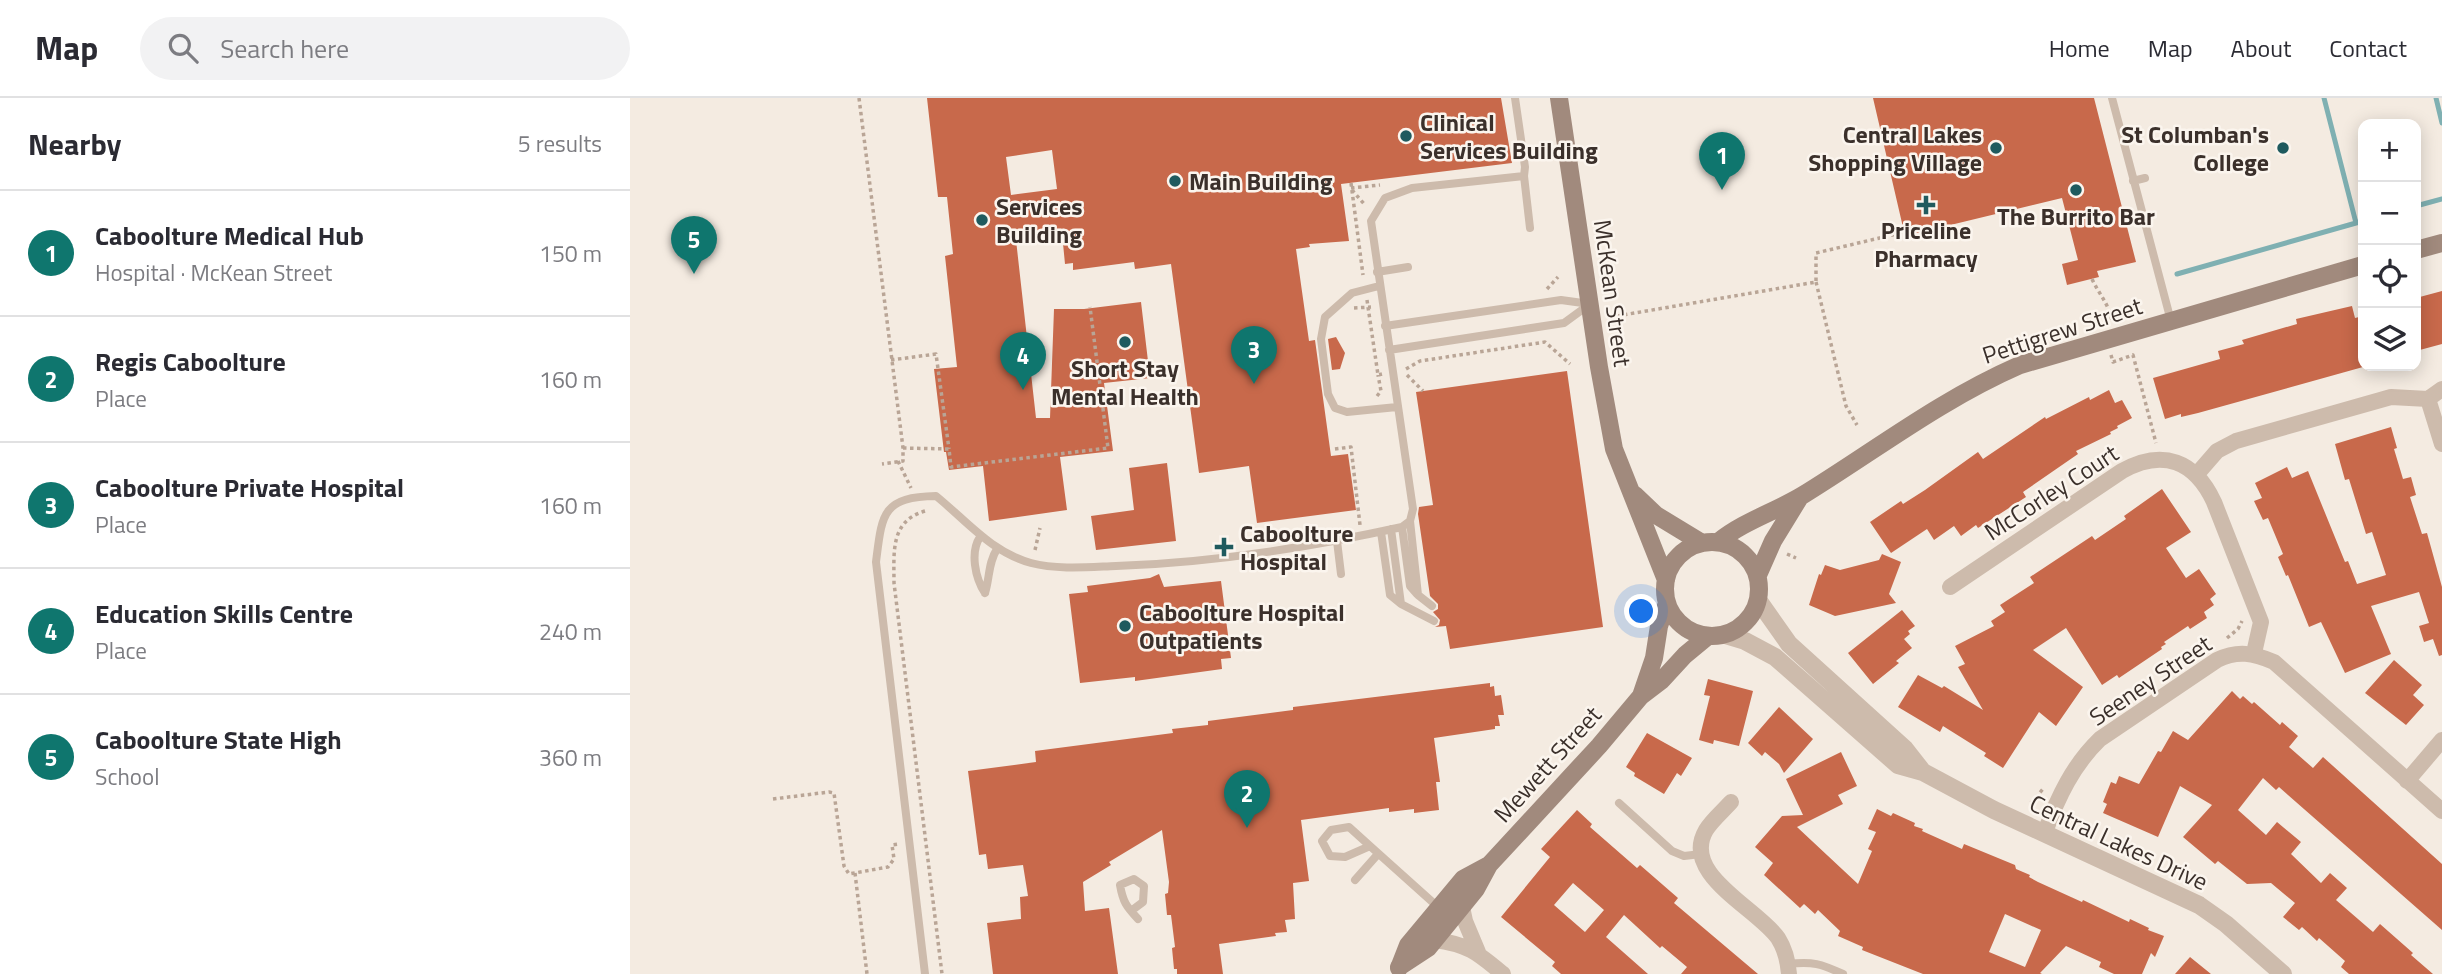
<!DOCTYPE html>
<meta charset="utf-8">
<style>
:root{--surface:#fff;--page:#f2f2f3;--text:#2b2b33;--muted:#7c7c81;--line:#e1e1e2;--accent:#0f766e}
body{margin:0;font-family:"Titillium Web",sans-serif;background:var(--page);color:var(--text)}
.controls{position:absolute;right:21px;top:21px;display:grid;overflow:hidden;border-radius:14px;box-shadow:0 4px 18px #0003}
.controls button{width:63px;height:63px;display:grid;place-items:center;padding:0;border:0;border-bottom:2px solid var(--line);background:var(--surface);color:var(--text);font:35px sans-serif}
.you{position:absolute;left:1012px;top:514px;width:24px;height:24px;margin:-18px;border:5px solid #fff;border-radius:50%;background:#1a73e8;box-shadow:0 0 0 10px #1a73e833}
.badge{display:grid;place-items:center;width:46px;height:46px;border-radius:50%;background:var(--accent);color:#fff;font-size:23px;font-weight:700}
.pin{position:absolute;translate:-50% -58px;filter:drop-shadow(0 2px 4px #0008)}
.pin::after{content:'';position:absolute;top:37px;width:24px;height:21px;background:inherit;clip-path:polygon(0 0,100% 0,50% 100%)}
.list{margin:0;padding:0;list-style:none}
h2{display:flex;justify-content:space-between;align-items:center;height:91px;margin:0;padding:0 28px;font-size:30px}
h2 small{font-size:23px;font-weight:400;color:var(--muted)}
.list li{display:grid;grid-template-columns:46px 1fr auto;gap:21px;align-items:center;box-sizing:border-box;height:126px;padding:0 28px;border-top:2px solid var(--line)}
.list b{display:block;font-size:26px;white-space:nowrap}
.list p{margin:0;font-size:23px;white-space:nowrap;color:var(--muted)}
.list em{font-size:23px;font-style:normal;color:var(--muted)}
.icon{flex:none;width:38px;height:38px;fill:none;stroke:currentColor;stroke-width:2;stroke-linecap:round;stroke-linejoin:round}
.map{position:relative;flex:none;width:1812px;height:876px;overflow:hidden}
header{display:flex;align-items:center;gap:42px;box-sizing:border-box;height:98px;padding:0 35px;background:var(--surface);border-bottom:2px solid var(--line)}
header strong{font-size:33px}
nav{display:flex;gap:38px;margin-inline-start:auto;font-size:24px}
.search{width:490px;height:63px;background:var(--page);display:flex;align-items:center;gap:18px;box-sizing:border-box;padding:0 24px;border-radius:38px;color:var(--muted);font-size:26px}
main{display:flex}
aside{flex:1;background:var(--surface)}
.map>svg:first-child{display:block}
</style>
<header>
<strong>Map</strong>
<div class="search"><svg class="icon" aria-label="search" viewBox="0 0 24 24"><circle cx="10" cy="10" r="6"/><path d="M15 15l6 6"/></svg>Search here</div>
<nav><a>Home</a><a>Map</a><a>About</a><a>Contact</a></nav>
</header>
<main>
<aside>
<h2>Nearby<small>5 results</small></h2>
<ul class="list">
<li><span class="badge">1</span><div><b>Caboolture Medical Hub</b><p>Hospital · McKean Street</p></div><em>150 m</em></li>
<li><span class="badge">2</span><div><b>Regis Caboolture</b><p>Place</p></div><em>160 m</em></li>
<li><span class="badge">3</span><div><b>Caboolture Private Hospital</b><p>Place</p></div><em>160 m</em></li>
<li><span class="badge">4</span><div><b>Education Skills Centre</b><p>Place</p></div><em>240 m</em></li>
<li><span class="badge">5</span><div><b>Caboolture State High</b><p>School</p></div><em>360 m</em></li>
</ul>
</aside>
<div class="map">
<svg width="1812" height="876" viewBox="0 0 1812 876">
<rect width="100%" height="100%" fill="#f4ebe1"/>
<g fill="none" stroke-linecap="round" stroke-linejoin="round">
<path stroke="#7fb0b2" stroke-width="5" d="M 1694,0 L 1726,125
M 1806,0 L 1812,25
M 1786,108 L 1812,101
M 1547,176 L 1733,123"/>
</g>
<path fill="#c8694b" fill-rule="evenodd" d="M 297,0 L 871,0 L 882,65 L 711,86 L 719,143 L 679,146 L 680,149 L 666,151 L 679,243 L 685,242 L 701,358 L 718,356 L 726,412 L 627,425 L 619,368 L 569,375 L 541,166 L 505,171 L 504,164 L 443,172 L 443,165 L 435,166 L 432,135 L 386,142 L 406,320 L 420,320 L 424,211 L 454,211 L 511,204 L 520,280 L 474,285 L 483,353 L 430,359 L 437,412 L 359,423 L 353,368 L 319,372 L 316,354 L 314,354 L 304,271 L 327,269 L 315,158 L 323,156 L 317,99 L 308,99 ZM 422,52 L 427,91 L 381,97 L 376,59 Z
M 1243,0 L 1464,0 L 1506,164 L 1467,173 L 1469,179 L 1437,187 L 1432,166 L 1448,162 L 1432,100 L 1275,138 Z
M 1812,193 L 1812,246 L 1786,253 L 1786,200 Z
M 1722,208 L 1725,220 L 1733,218 L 1733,269 L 1568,315 L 1551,319 L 1551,316 L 1535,321 L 1523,280 L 1590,261 L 1588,253 L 1614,246 L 1612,242 L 1667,226 L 1666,221 Z
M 706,239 L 715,255 L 710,271 L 702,272 L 698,241 Z
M 937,273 L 973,529 L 820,551 L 816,528 L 805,529 L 809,527 L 810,522 L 803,514 L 808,511 L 808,506 L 800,498 L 788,416 L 789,409 L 803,407 L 786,294 Z
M 1479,292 L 1485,305 L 1492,302 L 1502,320 L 1487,328 L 1488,330 L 1480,334 L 1481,336 L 1446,353 L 1448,356 L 1393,394 L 1396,399 L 1348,430 L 1346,427 L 1331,438 L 1324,428 L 1304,442 L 1297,431 L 1261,455 L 1240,424 L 1271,403 L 1273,406 L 1295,392 L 1348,354 L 1353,361 L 1415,319 L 1416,321 L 1459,299 L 1460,302 Z
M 1761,329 L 1767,350 L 1764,351 L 1773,381 L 1781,379 L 1786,397 L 1780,399 L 1792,436 L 1797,435 L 1812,489 L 1812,557 L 1809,558 L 1803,541 L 1794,544 L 1789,528 L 1799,525 L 1789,494 L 1741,508 L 1761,556 L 1715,575 L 1691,524 L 1679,529 L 1658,477 L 1656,478 L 1648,459 L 1653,456 L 1638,420 L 1633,422 L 1624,403 L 1632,400 L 1625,385 L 1657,369 L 1662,380 L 1678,373 L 1715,464 L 1718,463 L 1727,486 L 1756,477 L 1742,434 L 1736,436 L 1719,381 L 1715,382 L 1705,346 Z
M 537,365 L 546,443 L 466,452 L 461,418 L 504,412 L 499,370 Z
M 1532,391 L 1561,434 L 1536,450 L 1556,480 L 1569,471 L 1586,496 L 1580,501 L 1584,507 L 1574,514 L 1577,520 L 1560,531 L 1558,528 L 1534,544 L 1536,546 L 1531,549 L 1532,551 L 1489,580 L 1487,577 L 1472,587 L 1436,530 L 1403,552 L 1453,589 L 1426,628 L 1409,614 L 1373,670 L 1354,658 L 1356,655 L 1313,628 L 1310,634 L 1268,609 L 1288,577 L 1312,590 L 1314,588 L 1353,612 L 1328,569 L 1335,566 L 1325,548 L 1364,528 L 1361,523 L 1375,514 L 1370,507 L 1404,485 L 1400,479 L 1462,438 L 1465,442 L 1496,421 L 1494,418 Z
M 1252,456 L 1271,464 L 1259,496 L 1266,505 L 1205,518 L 1179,507 L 1189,476 L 1191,477 L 1195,467 L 1210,472 L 1249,462 Z
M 529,476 L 534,489 L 591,483 L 601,560 L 591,561 L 592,571 L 505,583 L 505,579 L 450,585 L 439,496 L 458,494 L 457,488 L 520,480 Z
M 1272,512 L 1285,528 L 1278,533 L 1280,536 L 1274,541 L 1282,550 L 1266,563 L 1269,565 L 1243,586 L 1218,555 Z
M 1764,562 L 1792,587 L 1783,597 L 1794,607 L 1776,627 L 1735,595 Z
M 1078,581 L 1123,593 L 1109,648 L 1084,642 L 1083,646 L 1069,642 L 1080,598 L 1074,597 Z
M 860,585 L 860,589 L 864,588 L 865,598 L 871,597 L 874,617 L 868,617 L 870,628 L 865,628 L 865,631 L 804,640 L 810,684 L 806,684 L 809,712 L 784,715 L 784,711 L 759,714 L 759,710 L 671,722 L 679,783 L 663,785 L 665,821 L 655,822 L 657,834 L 645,835 L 646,838 L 589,846 L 593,876 L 547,876 L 547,871 L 544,871 L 542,850 L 545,849 L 541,817 L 537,817 L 535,796 L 538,795 L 539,784 L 532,732 L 479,764 L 481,767 L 453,784 L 455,813 L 479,810 L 488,876 L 363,876 L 357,825 L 391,821 L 390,799 L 398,798 L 393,767 L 358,771 L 356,756 L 349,757 L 338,673 L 406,664 L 405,653 L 543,635 L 542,631 L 578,627 L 578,623 L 663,612 L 663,609 Z
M 1602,593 L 1610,601 L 1613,598 L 1622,606 L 1624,604 L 1650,627 L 1652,624 L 1668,638 L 1659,649 L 1683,670 L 1693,659 L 1812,766 L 1812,832 L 1649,689 L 1646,692 L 1633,680 L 1608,712 L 1636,737 L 1647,724 L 1671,744 L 1661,756 L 1691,785 L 1700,775 L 1717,790 L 1706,802 L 1743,834 L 1750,826 L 1783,855 L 1781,857 L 1803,876 L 1719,876 L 1711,869 L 1715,863 L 1689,840 L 1687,843 L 1672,829 L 1669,832 L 1653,819 L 1665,805 L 1641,785 L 1617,786 L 1588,763 L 1585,766 L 1553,739 L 1582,707 L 1550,688 L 1528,739 L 1473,715 L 1477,706 L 1473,704 L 1481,684 L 1486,686 L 1489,678 L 1509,686 L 1528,653 L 1531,654 L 1543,633 L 1558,642 Z
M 1149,609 L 1183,641 L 1154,675 L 1149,666 L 1135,654 L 1132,658 L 1118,645 Z
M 1017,635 L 1062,660 L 1051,678 L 1047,675 L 1034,696 L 1004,678 L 1005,675 L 996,669 Z
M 1211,654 L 1227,688 L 1208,697 L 1213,706 L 1167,729 L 1228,786 L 1242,753 L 1238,751 L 1246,734 L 1238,731 L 1247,711 L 1261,718 L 1263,715 L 1285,725 L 1284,728 L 1293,731 L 1292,733 L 1332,751 L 1334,746 L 1385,767 L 1386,771 L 1400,777 L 1399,779 L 1408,784 L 1452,804 L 1453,802 L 1499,824 L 1500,821 L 1519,830 L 1518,832 L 1534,838 L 1525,859 L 1521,855 L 1512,876 L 1484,876 L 1469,869 L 1471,864 L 1436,848 L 1410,875 L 1412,876 L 1293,876 L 1232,852 L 1233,849 L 1208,838 L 1210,833 L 1188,812 L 1185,816 L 1174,806 L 1170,810 L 1134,777 L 1143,765 L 1125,749 L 1152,718 L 1173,717 L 1156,681 ZM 1375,816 L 1411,832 L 1395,869 L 1359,854 Z
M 947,712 L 962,726 L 960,729 L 1007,770 L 1010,767 L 1048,800 L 1044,805 L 1128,876 L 1051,876 L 1057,869 L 1032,848 L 1030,850 L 994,817 L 976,839 L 1018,876 L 931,876 L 922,868 L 925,864 L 871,819 L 920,759 L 911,751 ZM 943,785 L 974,812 L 955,834 L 924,807 Z
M 1560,859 L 1581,876 L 1545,876 Z"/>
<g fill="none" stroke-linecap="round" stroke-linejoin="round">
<path stroke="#b9a596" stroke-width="3.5" stroke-dasharray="3.5 3.5" stroke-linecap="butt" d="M 229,0 L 273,350 L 273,363 L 252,366
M 721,85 L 733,177
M 721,90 L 750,87
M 722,92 L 735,107
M 1462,181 C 1469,196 1479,206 1482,223
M 1186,184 L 1216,308 L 1227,327
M 917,191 L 928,179
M 737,202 L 748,277 L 752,276
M 724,210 L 741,209
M 987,218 L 1186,184 L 1186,155 L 1275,134
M 1481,257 L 1483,264 L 1503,257 L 1526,345
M 261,262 L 306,256 L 319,351
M 776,271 L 790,263 L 915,244 L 940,266
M 777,277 L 793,293
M 747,298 L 751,293 L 748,277
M 273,350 L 319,351 L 321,369 L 478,350 L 460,209
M 705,351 L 721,349 L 730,427
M 268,363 L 281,390
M 295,413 C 260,423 264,454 264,485 L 312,876
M 405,452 L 410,430
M 1157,456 L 1166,460
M 1597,540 L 1608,531 L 1612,523
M 143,701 L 199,694 L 204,695 L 214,768 L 219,776 L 258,769 L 264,761 L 262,747 L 269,746
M 1401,705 L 1413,691
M 225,775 L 237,876"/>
<path stroke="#cdbbac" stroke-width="8" d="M 1482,0 L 1541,223
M 894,78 L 900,130
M 1503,83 L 1515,80
M 747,174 L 778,169
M 749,188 L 722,195 L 695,219 L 691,241 L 698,296 L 705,310 L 717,314 L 767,309
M 755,228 L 931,202 L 960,206
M 759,252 L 934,225 L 960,206
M 780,423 L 788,497 L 802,508
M 772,429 L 780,488 L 787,496
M 761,431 L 771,506 L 804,523
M 751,434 L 760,497 L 771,506
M 350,439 C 340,454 345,480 355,495
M 707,443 L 711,476
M 355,495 C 360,479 358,465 367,451
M 989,705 L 1042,753 L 1054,758 L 1071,756
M 740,748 L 719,729 L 701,732 L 692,743 L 700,758 L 715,759 L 740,748 L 808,809
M 725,782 L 748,756
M 501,813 L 513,804 L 514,788 L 504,781 L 490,787 C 493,804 496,808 508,821
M 1158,866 C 1183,863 1191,866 1213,876
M 295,876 L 246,464 C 252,416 252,399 306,398 C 337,423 361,454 401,465 C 428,472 459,469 486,468 C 579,465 681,449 772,429 L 780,423 L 783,411 L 741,123 L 755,100 L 782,90 L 894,78 L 895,69 L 885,0"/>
<path stroke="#cdbbac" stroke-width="16" d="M 1798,301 L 1812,346
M 1567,376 L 1587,353 L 1606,343 L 1761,299 L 1798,301 L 1812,291
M 1320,489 L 1492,373 C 1533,350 1565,363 1584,404 L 1631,524 L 1624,555
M 1777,683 L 1812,642
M 1101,704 C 1093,713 1082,722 1076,732 C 1050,776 1127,810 1148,840 C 1155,851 1158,863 1159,876
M 1415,734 C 1428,699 1443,667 1470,641 L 1587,562 C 1608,552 1623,555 1644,564 L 1812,713
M 832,809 L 835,823 L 848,854
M 804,842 C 838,846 848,855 873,876"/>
<path stroke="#cdbbac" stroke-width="18" d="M 1128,502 L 1159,546 L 1275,651 L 1293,674
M 1095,537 L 1115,543 L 1145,559 L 1268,667 L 1293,674 L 1364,712 L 1569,807 L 1596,826 L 1653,876"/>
<path stroke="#a18a7d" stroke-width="18" d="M 929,0 L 969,269 L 984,351 L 1036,482
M 1786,152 L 1812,145
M 1005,397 L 1026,417 L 1072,445
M1035 491a47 47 0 1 1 94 0a47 47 0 1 1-94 0Z
M 1088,444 C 1114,423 1145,414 1173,397 C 1246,352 1310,302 1390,267 L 1733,167
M 1128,477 L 1143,443 L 1170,399
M 1011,598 L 1024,560 L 1029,528 L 1037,505
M 769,869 L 798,850 L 846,791 L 859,767 L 969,648 L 1011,598 L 1032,582 L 1055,557 L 1078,538
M 769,870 L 778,847 L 833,781 L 859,767"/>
</g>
<g fill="#1f5a5e" stroke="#fbf5ee" stroke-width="2.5">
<circle cx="776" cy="38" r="7"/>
<circle cx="1366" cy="50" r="7"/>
<circle cx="1653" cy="50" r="7"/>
<circle cx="545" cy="83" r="7"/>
<circle cx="1446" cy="92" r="7"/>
<path d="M1292.5 96.5h7v7h7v7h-7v7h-7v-7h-7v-7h7z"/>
<circle cx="352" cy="122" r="7"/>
<circle cx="495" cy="244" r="7"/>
<path d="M590.5 438.5h7v7h7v7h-7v7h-7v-7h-7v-7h7z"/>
<circle cx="495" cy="528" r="7"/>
</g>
<g text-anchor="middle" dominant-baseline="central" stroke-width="5" stroke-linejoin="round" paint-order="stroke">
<g font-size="24" font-weight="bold" fill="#3b302b" stroke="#fbf5ee" text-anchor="start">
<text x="790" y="24">Clinical<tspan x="790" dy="28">Services Building</tspan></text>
<text x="1352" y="36" text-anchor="end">Central Lakes<tspan x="1352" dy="28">Shopping Village</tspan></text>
<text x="1639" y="36" text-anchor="end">St Columban's<tspan x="1639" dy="28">College</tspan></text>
<text x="559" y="83">Main Building</text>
<text x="366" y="108">Services<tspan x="366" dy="28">Building</tspan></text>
<text x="1446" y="118" text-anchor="middle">The Burrito Bar</text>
<text x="1296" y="132" text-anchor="middle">Priceline<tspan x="1296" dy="28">Pharmacy</tspan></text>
<text x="495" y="270" text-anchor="middle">Short Stay<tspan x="495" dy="28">Mental Health</tspan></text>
<text x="610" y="435">Caboolture<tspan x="610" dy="28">Hospital</tspan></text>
<text x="509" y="514">Caboolture Hospital<tspan x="509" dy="28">Outpatients</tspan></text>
</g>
<g font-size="24" fill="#3b302b" stroke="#fbf5ee">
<text transform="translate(983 195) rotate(82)">McKean Street</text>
<text transform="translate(1432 232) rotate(-18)">Pettigrew Street</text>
<text transform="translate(1421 394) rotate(-33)">McCorley Court</text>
<text transform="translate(1520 582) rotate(-34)">Seeney Street</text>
<text transform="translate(917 666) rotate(-48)">Mewett Street</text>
<text transform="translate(1489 744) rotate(25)">Central Lakes Drive</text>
</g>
</g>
</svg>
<div class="controls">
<button>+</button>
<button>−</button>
<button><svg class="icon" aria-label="locate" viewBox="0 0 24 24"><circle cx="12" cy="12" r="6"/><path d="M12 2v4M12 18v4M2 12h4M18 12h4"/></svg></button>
<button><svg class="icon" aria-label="layers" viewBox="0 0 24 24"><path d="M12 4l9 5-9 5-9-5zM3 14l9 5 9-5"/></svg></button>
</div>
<div class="you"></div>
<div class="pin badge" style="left:1092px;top:92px">1</div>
<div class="pin badge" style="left:617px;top:730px">2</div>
<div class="pin badge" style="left:624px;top:286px">3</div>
<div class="pin badge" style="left:393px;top:292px">4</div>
<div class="pin badge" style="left:64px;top:176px">5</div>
</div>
</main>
